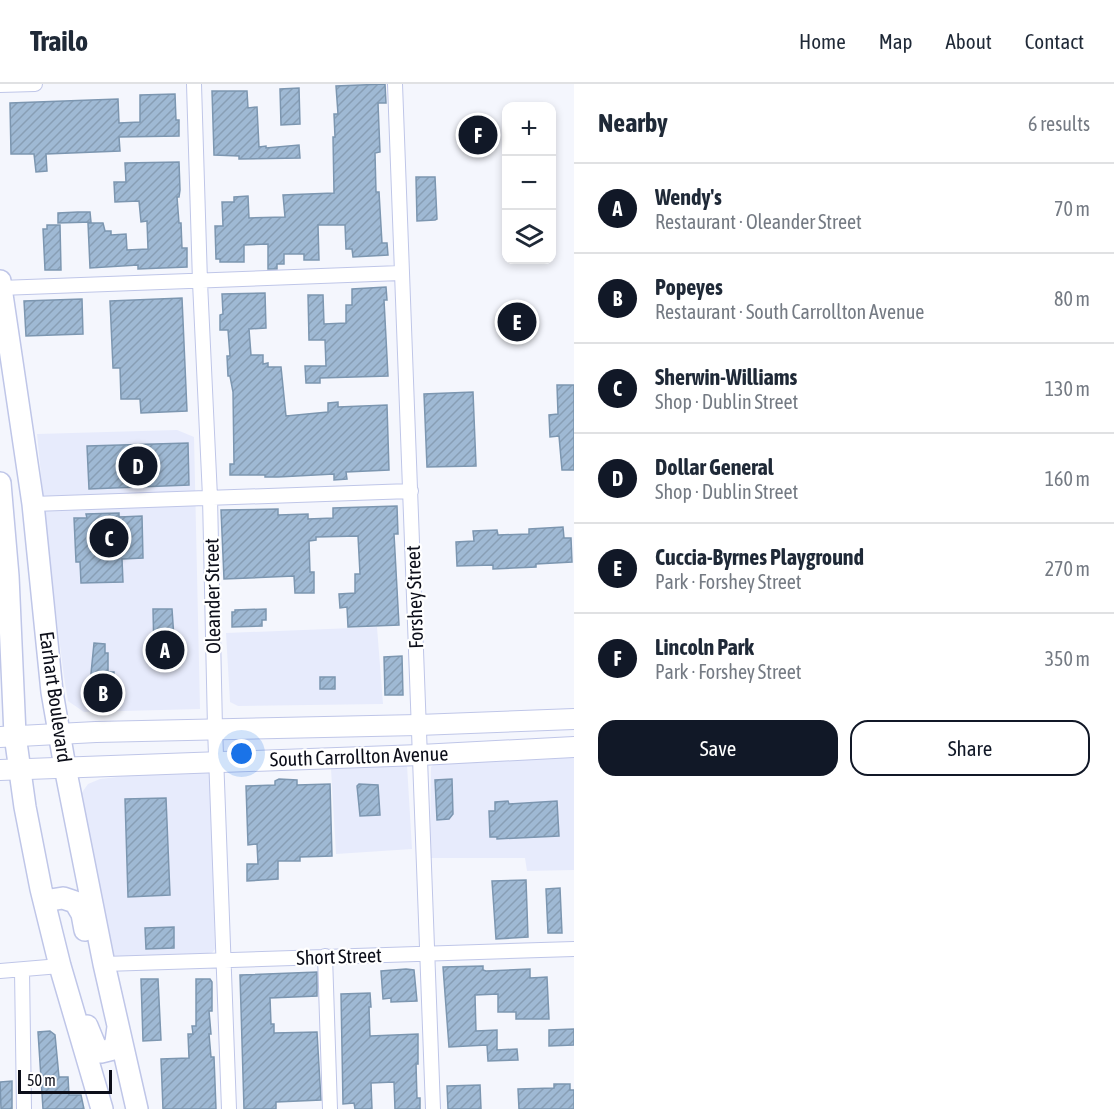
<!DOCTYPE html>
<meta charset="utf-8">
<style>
:root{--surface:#fff;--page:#f2f2f3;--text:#1f2937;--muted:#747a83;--line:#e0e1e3;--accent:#111827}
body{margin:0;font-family:"Asap Condensed",sans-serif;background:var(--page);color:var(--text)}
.controls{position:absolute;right:18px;top:18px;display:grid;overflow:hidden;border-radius:12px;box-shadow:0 3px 9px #0003}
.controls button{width:54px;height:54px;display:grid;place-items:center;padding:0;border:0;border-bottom:2px solid var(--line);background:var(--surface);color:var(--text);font:30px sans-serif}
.scale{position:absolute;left:18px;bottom:15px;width:94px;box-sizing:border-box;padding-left:6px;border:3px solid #0c0e19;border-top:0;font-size:16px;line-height:21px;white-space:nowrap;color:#0c0e19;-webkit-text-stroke:4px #fff;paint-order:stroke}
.you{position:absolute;left:242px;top:670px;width:21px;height:21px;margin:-15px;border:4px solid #fff;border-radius:50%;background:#1a73e8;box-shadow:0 0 0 9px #1a73e833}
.badge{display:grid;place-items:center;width:39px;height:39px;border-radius:50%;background:var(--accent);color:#fff;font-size:20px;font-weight:700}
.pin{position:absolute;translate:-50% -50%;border:3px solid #fff;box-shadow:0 2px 6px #0006}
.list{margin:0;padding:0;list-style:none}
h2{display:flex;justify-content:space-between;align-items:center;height:78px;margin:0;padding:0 24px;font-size:26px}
h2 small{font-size:20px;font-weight:400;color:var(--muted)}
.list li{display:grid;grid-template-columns:39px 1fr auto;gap:18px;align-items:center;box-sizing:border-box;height:90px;padding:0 24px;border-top:2px solid var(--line)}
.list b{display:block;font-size:22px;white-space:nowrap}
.list p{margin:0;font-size:20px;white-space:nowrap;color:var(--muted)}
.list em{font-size:20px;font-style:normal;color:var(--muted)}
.actions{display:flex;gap:12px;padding:18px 24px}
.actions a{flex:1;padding:14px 0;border:2px solid var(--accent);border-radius:18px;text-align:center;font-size:21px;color:var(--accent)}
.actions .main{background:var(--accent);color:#fff}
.icon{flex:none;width:33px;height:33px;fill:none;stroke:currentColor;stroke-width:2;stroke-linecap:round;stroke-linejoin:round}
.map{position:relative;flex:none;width:574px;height:1025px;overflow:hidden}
header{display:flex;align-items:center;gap:36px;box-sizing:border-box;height:84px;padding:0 30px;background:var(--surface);border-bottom:2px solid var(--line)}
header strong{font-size:28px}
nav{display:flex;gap:33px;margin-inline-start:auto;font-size:21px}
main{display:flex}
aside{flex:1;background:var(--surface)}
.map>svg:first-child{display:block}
</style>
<header>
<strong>Trailo</strong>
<nav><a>Home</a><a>Map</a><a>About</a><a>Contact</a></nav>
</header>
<main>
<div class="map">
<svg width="574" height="1025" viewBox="0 0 574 1025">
<defs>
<pattern id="building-hatch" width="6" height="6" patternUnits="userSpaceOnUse" patternTransform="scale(1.5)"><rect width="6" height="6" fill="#9fb9d4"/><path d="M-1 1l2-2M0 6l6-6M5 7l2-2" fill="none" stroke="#889eb5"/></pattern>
</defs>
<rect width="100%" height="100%" fill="#f4f6fd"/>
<path fill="#e7ebfc" d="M 177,346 L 194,353 L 200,625 L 84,628 L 68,617 L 64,593 L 50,481 L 37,350 Z
M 377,543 L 383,620 L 238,622 L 230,618 L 226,549 Z
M 574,673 L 574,786 L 527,787 L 525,774 L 430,774 L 431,683 L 434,680 L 442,678 Z
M 407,681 L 412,765 L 336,770 L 331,685 Z
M 210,688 L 215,865 L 212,869 L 167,873 L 115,872 L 109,862 L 79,716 L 83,707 L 88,700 L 100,695 L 126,692 Z"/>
<path fill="url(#building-hatch)" stroke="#7c96b0" stroke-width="1.5" d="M 385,0 L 386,19 L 378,19 L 380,68 L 375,69 L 376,108 L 379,108 L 382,159 L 387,159 L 388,171 L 353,173 L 352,165 L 346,165 L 345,141 L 318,141 L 319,176 L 304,176 L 304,170 L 284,170 L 284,180 L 277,180 L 277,185 L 268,185 L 268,160 L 244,161 L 244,178 L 220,178 L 220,175 L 216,175 L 215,142 L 223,142 L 222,118 L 234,118 L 234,113 L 248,112 L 249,134 L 285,133 L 283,111 L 334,109 L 333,53 L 335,53 L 334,30 L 338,30 L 336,2 Z
M 299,4 L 300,40 L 281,41 L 280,5 Z
M 212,7 L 247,7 L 248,24 L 257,23 L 259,63 L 266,62 L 266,64 L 299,61 L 300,74 L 239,75 L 239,72 L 214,71 Z
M 175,10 L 176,36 L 179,36 L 179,52 L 119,53 L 120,67 L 46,70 L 47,87 L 36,88 L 34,70 L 11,70 L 10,19 L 118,15 L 119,39 L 140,38 L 140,11 Z
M 179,78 L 180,106 L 179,113 L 177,113 L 179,139 L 181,139 L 182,164 L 187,164 L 187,183 L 138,185 L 138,181 L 90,184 L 88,139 L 103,139 L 105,147 L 111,147 L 111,151 L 126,150 L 127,166 L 148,165 L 147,137 L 141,138 L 139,117 L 115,118 L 114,98 L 126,98 L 125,79 Z
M 416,93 L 435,93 L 437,135 L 435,136 L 417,137 Z
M 78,128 L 90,128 L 91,138 L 58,139 L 58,129 Z
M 47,141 L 60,141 L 61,186 L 45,186 L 43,145 L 47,145 Z
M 386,203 L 387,216 L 384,216 L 388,292 L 320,294 L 320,299 L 306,299 L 305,282 L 326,282 L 325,256 L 309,256 L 308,211 L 323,211 L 324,240 L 346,239 L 346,221 L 352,221 L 352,205 Z
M 265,209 L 266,244 L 249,245 L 251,271 L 263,271 L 263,280 L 268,279 L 268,283 L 281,283 L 286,332 L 328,328 L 328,319 L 338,318 L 338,323 L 387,321 L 389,386 L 346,388 L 347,395 L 334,396 L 334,390 L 278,393 L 265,393 L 265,391 L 230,391 L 230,380 L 234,380 L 233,308 L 230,292 L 228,292 L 227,272 L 230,272 L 228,246 L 220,246 L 220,231 L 223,230 L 222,210 Z
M 182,214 L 187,327 L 141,329 L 140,315 L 121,315 L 120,284 L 113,284 L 110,217 Z
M 82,215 L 83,250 L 26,252 L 24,217 Z
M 557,301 L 574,301 L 574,386 L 562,386 L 559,352 L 550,353 L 549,331 L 558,330 Z
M 473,308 L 476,382 L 427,383 L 424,310 Z
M 188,359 L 189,401 L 89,405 L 87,362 Z
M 397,422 L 398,450 L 394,450 L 399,541 L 348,543 L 347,523 L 340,524 L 339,510 L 355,509 L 355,490 L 360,490 L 358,452 L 316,453 L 316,456 L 309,457 L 310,488 L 314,488 L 314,509 L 295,509 L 294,492 L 224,495 L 221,426 L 278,425 L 278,431 L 308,430 L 308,435 L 333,434 L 333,424 Z
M 119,429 L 119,433 L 142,432 L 143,474 L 122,475 L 123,498 L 81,499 L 80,478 L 76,478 L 74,434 L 87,434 L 86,430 Z
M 563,443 L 564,454 L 571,454 L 572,478 L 536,480 L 536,483 L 493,485 L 493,481 L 457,482 L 456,458 L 474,457 L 473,447 L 497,446 L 498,451 L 529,450 L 529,445 Z
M 153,525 L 172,525 L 175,569 L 154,570 Z
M 266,525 L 266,536 L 262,536 L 262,542 L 232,543 L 232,528 L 235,528 L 235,526 Z
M 94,559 L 105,560 L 105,569 L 108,569 L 108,588 L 114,588 L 114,595 L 116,595 L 114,612 L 94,614 L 89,610 Z
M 402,572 L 403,611 L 385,611 L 384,573 Z
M 320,593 L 335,593 L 335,605 L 320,605 Z
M 279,695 L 297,696 L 297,701 L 330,700 L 332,772 L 300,773 L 300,777 L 278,777 L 278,795 L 247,797 L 247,780 L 258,780 L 257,760 L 248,761 L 246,702 L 275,701 L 275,697 Z
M 452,695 L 453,730 L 449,735 L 437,736 L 435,696 Z
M 359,700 L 378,701 L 380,731 L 360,732 L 357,702 Z
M 166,714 L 170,811 L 128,813 L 125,715 Z
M 508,717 L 509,720 L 557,717 L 559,752 L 497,755 L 497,753 L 490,753 L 489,727 L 495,727 L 495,718 Z
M 526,796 L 528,853 L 496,855 L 492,797 Z
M 560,804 L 562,849 L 548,849 L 546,805 Z
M 174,843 L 174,864 L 146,865 L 145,844 Z
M 483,882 L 483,886 L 486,887 L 530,885 L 530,894 L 547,893 L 549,935 L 516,935 L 516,928 L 498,928 L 498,910 L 475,911 L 476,947 L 497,946 L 497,966 L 517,965 L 518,976 L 488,977 L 487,961 L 449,963 L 443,883 Z
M 406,885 L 414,886 L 417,917 L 391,918 L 391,914 L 383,915 L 381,887 Z
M 317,888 L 317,912 L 270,914 L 271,940 L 274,940 L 274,949 L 317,948 L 321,1016 L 276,1018 L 276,1025 L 244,1025 L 240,891 Z
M 141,895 L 158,895 L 161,956 L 143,957 Z
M 196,895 L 210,895 L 212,898 L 212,927 L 209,927 L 211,950 L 209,950 L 211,973 L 214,973 L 216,1025 L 163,1025 L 161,975 L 189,974 L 188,950 L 193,950 L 192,942 L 196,942 Z
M 370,909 L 371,923 L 369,923 L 370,952 L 418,950 L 418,980 L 416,980 L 417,1014 L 420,1014 L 420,1025 L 395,1025 L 394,998 L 371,999 L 372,1025 L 355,1025 L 354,1019 L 343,1020 L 341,910 Z
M 574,945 L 574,961 L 549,962 L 549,946 Z
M 50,947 L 55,951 L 59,993 L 68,993 L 69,1011 L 81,1011 L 84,1025 L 43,1025 L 38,948 Z
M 12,997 L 12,1025 L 1,1025 L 0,998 Z
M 554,1000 L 570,1000 L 570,1006 L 574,1006 L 574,1025 L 519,1025 L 518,1005 L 554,1004 Z
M 480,1001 L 481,1025 L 448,1025 L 447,1002 Z"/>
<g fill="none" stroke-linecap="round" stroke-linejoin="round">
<g stroke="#bfc6e8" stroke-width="16">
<path id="street" d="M 194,0 L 200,198 L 210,413 L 215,644 L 229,1025
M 395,0 L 433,1025
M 0,1 L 35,0
M 0,204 L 401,189
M 33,420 L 411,407
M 325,872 L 330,1025
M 104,880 L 574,865
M 22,886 L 24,1025
M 0,887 L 60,882"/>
</g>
<g stroke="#bfc6e8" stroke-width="22">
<path id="secondary" d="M 0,653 L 96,648 L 418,641 L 574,635
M 0,686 L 420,671 L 574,663"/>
</g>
<g stroke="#bfc6e8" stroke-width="24">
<path id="primary" d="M 0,197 L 33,420 L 52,608 L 65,683 L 104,880 L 137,1025
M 0,399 L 8,492 L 15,651 L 25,723 L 41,805 L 60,882 L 102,1025
M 44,817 L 63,814 L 75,818 L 82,830 L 85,846
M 87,942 L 96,964 L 101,968 L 113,965 L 116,958 L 118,943"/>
</g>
<use href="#street" stroke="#fff" stroke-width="14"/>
<use href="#secondary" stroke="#fff" stroke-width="20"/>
<use href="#primary" stroke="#fff" stroke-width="21"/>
</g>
<g text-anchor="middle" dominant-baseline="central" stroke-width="4.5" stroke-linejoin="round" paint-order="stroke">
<g font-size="20" fill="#0c0e19" stroke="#fff">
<text transform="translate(212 512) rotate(-91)">Oleander Street</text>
<text transform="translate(414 513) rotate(-92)">Forshey Street</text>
<text transform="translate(56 613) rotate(82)">Earhart Boulevard</text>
<text transform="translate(359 672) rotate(-2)">South Carrollton Avenue</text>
<text transform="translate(339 872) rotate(-2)">Short Street</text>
</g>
</g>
</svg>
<div class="controls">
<button>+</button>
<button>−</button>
<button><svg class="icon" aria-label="layers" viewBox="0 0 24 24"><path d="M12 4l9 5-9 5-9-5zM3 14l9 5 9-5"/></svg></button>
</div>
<div class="scale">50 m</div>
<div class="you"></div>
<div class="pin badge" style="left:165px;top:566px">A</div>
<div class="pin badge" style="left:103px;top:609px">B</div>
<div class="pin badge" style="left:109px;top:454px">C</div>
<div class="pin badge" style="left:138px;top:382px">D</div>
<div class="pin badge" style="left:517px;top:238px">E</div>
<div class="pin badge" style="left:478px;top:51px">F</div>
</div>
<aside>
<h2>Nearby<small>6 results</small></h2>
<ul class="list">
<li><span class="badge">A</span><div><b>Wendy's</b><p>Restaurant · Oleander Street</p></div><em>70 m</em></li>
<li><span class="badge">B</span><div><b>Popeyes</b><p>Restaurant · South Carrollton Avenue</p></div><em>80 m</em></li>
<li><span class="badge">C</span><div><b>Sherwin-Williams</b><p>Shop · Dublin Street</p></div><em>130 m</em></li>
<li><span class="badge">D</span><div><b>Dollar General</b><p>Shop · Dublin Street</p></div><em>160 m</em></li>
<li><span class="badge">E</span><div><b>Cuccia-Byrnes Playground</b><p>Park · Forshey Street</p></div><em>270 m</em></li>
<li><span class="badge">F</span><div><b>Lincoln Park</b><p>Park · Forshey Street</p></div><em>350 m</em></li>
</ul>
<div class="actions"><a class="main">Save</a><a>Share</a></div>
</aside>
</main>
